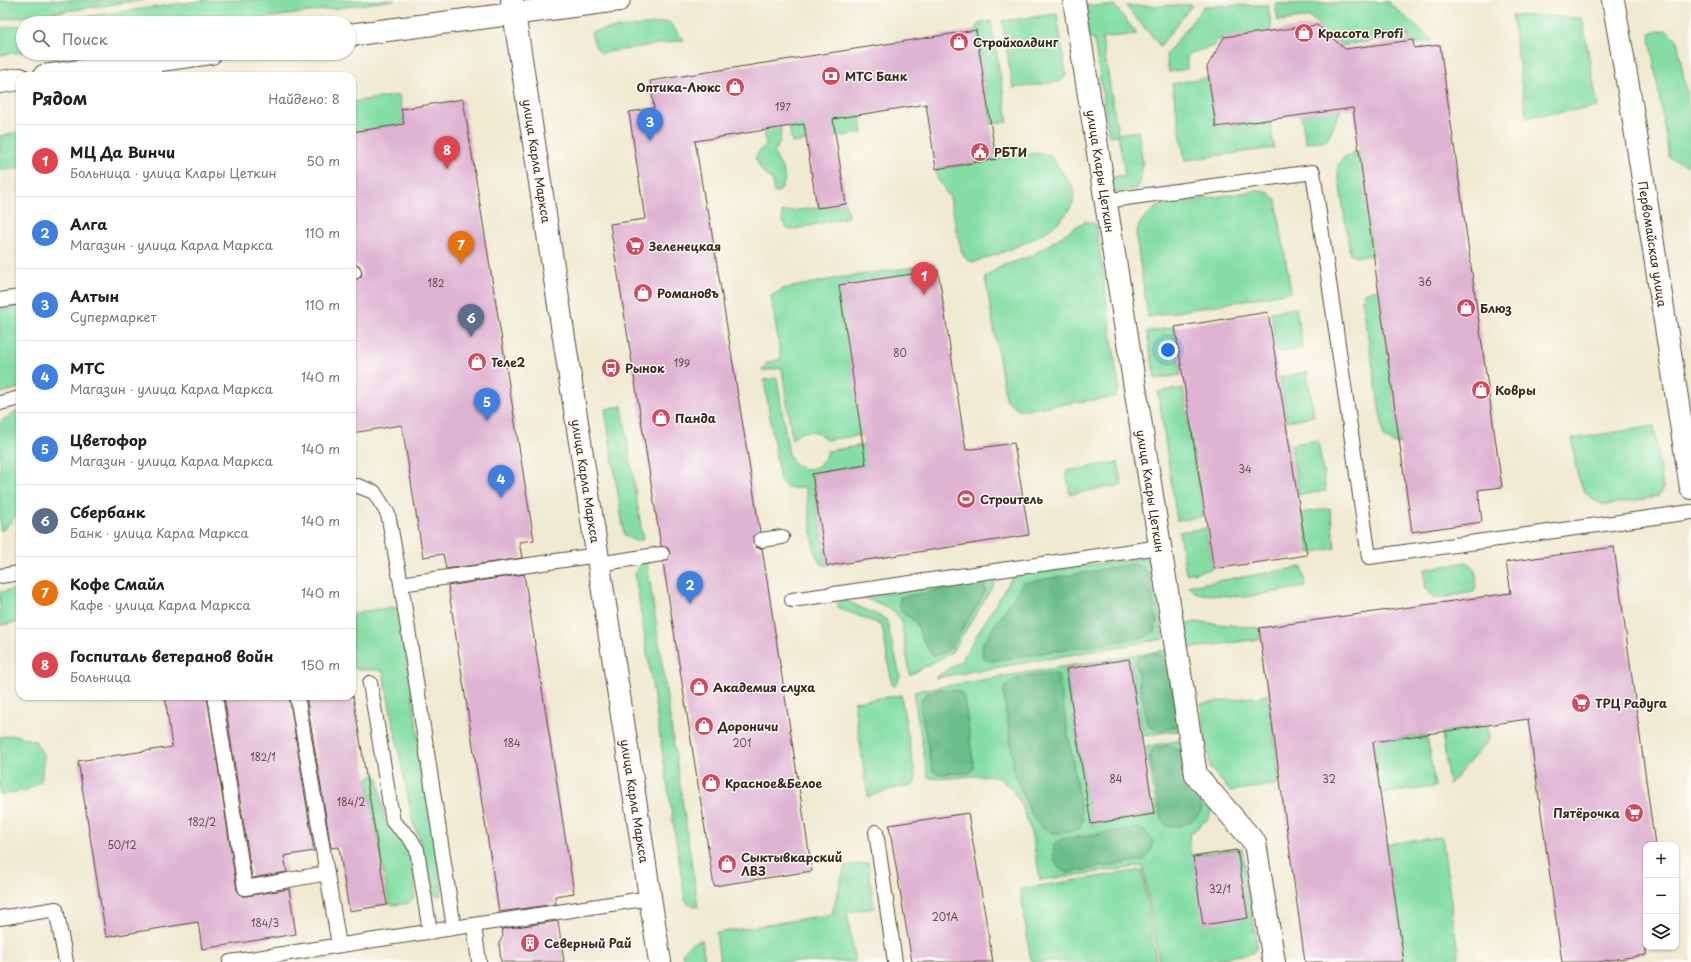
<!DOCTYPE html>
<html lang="ru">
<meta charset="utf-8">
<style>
:root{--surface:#fff;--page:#f6f6f6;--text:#222;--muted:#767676;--line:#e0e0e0;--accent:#ea580c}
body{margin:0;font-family:"Playpen Sans",sans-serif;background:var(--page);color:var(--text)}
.controls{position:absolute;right:12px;bottom:12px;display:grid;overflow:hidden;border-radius:8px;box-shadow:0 1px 3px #0004}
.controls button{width:36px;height:36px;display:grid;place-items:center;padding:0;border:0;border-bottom:1px solid var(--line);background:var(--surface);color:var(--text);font:20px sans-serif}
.you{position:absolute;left:1168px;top:350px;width:14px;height:14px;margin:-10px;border:3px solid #fff;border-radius:50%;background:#1a73e8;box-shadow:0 0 0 6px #1a73e833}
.badge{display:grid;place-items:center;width:26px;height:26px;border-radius:50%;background:var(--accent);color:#fff;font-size:13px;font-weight:700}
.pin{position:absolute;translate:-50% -33px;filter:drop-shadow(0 1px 2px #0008)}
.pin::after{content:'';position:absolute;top:21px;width:14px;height:12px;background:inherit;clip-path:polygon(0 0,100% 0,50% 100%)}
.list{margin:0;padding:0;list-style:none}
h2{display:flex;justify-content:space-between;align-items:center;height:52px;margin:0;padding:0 16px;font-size:17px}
h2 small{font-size:13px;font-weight:400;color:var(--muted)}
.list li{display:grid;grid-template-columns:26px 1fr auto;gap:12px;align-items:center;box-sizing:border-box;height:72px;padding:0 16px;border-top:1px solid var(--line)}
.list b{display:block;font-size:15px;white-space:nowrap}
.list p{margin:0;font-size:13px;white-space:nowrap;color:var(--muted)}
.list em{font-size:13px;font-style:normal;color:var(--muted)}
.icon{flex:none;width:22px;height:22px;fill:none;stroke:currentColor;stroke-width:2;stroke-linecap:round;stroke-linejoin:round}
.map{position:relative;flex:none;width:1691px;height:962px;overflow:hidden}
.search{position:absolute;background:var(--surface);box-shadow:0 1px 3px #0004;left:16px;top:16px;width:340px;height:44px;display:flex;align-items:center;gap:10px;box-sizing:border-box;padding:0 14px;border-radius:22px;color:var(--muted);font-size:15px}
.panel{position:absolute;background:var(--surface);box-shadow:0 1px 3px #0004;left:16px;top:72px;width:340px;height:628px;border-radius:12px}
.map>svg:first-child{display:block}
</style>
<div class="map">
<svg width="1691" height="962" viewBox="0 0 1691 962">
<rect width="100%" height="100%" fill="#fdfcf7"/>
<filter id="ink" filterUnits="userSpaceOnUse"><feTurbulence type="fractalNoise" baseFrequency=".025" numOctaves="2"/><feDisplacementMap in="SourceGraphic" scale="8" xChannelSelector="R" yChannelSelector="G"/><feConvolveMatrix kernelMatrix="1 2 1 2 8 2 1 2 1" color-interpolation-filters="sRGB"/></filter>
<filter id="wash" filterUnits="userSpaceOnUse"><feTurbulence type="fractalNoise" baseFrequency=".012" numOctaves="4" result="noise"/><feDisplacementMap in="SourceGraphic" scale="16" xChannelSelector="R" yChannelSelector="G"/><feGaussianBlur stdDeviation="0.9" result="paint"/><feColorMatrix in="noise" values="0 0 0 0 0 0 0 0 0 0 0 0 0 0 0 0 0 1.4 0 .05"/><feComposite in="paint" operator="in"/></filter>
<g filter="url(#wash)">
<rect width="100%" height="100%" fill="#f0ead1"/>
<path fill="#84dea4" stroke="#608461" d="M 0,0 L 144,0 L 0,20 Z
M 207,0 L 395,0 L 230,23 L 38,23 Z
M 1388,2 L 1433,41 L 1409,44 L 1408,35 L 1340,46 L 1310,17 L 1278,21 L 1275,4 Z
M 1086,5 L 1115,6 L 1137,34 L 1102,38 L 1118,134 L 1138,131 L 1143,165 L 1138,188 L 1115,192 L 1108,178 L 1125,175 L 1118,135 L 1109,136 L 1094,39 L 1088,37 Z
M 1192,5 L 1160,46 L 1126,6 Z
M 1268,5 L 1272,31 L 1217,40 L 1214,46 L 1191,53 L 1187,58 L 1187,69 L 1169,72 L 1166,55 L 1204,6 Z
M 1057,14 L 1066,76 L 1062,80 L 1057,82 L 1013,88 L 1002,21 Z
M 1512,15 L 1582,18 L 1598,107 L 1526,117 Z
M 991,21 L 1008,122 L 991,124 L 976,30 L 978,24 Z
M 669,22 L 684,40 L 602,53 C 594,49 594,41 591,33 L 594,31 Z
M 23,25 L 23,52 L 0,55 L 0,28 Z
M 1666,30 L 1677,39 L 1691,120 L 1691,167 L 1669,157 L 1649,33 Z
M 1209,77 L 1216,127 L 1270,119 L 1274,148 L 1185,160 L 1172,84 Z
M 399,95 L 404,124 L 352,132 L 352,102 Z
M 1341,109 L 1327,140 L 1306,143 L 1301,115 Z
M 860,114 L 863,133 L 792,143 L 789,126 Z
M 780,127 C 783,134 778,147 774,153 C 781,168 790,175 780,191 L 774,193 L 772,179 C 763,176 759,165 755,158 L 761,149 L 766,146 L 764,129 Z
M 20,132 L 20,168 L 0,171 L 0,136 Z
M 1359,150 L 1374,254 C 1365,256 1358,259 1350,253 L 1337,167 L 1344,157 Z
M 1037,153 L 1050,155 L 1074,189 C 1074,193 1074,198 1073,202 C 1062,234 1003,252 975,262 L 968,261 L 962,253 L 958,236 L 950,198 L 937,178 L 936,169 Z
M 1255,191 C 1265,191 1270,191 1276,200 L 1291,292 L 1148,317 L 1136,236 C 1138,220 1148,213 1161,205 Z
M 846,204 L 848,217 L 791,230 C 783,227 781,219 782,212 Z
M 1085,221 L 1096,224 L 1119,388 L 1115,397 L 1021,410 L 1015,407 L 1006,400 L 985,277 L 1002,266 L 1031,256 Z
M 934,264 L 938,270 L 862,435 L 826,440 C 817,428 802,429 792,439 L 782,368 L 762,371 L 767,363 L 781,359 L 771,296 L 783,289 L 838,278 Z
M 1379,290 L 1400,444 L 1393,443 L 1384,437 L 1362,299 L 1366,292 Z
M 18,306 L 20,307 L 20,388 L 0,393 L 0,309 Z
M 1296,308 L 1303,348 L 1277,352 L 1271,312 Z
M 1174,327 L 1181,375 L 1155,379 L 1147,332 Z
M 1307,372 L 1314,416 L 1287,421 L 1280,377 Z
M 777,378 L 789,455 C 798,475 823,473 827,451 L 864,445 L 867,465 L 812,474 L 827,566 L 820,563 L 815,553 L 805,487 C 795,488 786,491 780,480 L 764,380 Z
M 1183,388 L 1204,516 L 1177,521 L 1158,392 Z
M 622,406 L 643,540 L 635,541 L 625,536 L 624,533 L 605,409 Z
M 20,411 L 20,512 L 3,530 L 0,530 L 0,422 L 15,412 Z
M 1654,426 L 1663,488 L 1657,497 L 1607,505 C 1575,499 1576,465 1572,439 Z
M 1318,440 L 1326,491 L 1299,495 L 1291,444 Z
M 1118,462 L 1122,485 L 1070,494 L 1066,471 Z
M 1330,508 L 1335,548 L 1309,553 L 1302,513 Z
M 1206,528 L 1212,569 L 1186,574 L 1179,532 Z
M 1152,556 L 1163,639 L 935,678 L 961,661 L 1013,576 Z
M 647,562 L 698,907 L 688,904 L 685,899 L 635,574 C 636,568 641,564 647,562 Z
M 1467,562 C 1478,569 1478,581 1474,592 L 1434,599 C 1424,591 1424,581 1425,569 Z
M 1302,567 L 1306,587 L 1246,597 L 1200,594 L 1195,592 L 1188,586 Z
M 999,577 L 952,652 L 910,675 L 901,619 L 892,610 L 881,604 L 861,597 Z
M 20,589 L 20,622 L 0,625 L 0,592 Z
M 842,599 L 886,619 L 900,675 L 898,683 L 894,687 L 892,685 L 882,625 L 839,608 L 837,605 Z
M 393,607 L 399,609 L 442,889 L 440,896 L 434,895 L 427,885 L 419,837 L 413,823 L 383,672 C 373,667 362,673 352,667 L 352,613 Z
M 1197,622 L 1259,628 L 1260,639 L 1191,648 L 1188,646 L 1185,624 Z
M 1171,649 L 1184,730 L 1143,736 L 1130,659 L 1066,669 L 1091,824 L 1157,814 L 1146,746 L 1183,740 L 1196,781 L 1211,810 L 1209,818 L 1189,835 L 1191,855 L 1242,848 L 1257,944 L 1256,949 L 1253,953 L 1199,962 L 1159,962 L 1143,866 L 1040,880 C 1035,850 1027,785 992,776 C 987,775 981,776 976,776 C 963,776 939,781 928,777 L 914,697 L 915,692 L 921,690 Z
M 901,695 L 916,781 L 912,786 L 891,789 L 868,797 L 854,702 Z
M 1268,695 L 1280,784 L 1230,791 L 1210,768 L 1201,704 Z
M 1488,725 L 1489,740 L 1449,785 L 1442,732 Z
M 15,735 L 35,741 L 44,756 L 41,781 L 27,790 L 0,795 L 0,737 Z
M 1427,735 L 1435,787 L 1380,794 L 1373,742 Z
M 373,775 L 378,777 L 385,821 L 409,852 L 415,882 L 415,896 L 409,903 L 393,905 L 389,904 L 367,779 Z
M 1442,837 L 1459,962 L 1404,962 L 1387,844 Z
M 868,863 L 874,908 L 847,912 L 855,962 L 720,962 L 716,933 L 832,914 L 845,866 Z
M 1142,870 L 1156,962 L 1031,962 L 1020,889 Z
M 702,940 L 705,962 L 684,962 L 682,954 C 688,945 692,942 702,940 Z"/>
<path fill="#6bbd8a" stroke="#537454" d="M 1133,564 L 1143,567 L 1149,574 L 1157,623 L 1154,632 L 1146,637 L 992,661 L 984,659 L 982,653 L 983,643 L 1023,583 Z
M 978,583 L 985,584 L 985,592 L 951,648 L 941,654 L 933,656 L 923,640 L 915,621 L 904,614 L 899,606 L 900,597 Z
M 1155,653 L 1169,657 L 1180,724 C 1170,730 1156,734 1147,724 L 1136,663 L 1138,657 Z
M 1052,673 L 1058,675 L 1083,820 L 1079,829 L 1065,833 L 1052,833 L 1040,827 L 1030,812 L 1015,774 L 1003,691 L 1009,682 L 1021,678 Z
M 940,689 L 959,691 L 964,697 L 974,767 L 970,773 L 938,774 L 932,770 L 920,705 L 922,697 L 930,692 Z
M 1168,745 L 1177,748 L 1181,753 L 1186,778 L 1199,796 L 1202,808 C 1196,823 1181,828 1166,826 L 1161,819 L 1150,757 L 1152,750 L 1158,747 Z
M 1137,828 C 1153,833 1159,849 1144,860 L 1067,873 C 1054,868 1052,856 1054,844 L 1061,839 Z"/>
<g id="blocks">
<path fill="#dfb3d3" d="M 1317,25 L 1345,49 L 1413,40 L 1414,48 L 1440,45 L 1502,487 L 1478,490 L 1482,522 L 1412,532 L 1353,108 L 1216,127 L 1207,67 L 1224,37 Z
M 976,30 L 996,159 L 936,169 L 926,104 L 833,119 L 846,204 L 817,208 L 804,124 L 695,141 L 706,209 L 708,209 L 760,532 L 753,536 L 753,542 L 757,548 L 762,548 L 812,871 L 714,886 L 663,562 L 668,560 L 670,553 L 668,548 L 661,546 L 610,224 L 645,219 L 629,112 L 654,108 L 650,81 Z
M 463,99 L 534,540 L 519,542 L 522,558 L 446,569 L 443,554 L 423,557 L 402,425 L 352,433 L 352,281 L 361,277 L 362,272 L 359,265 L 352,264 L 352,132 L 404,124 L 401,109 Z
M 938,270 L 966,450 L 1014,443 L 1029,535 L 827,566 L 812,474 L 866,465 L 839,285 Z
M 1268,312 L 1307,555 L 1214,569 L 1175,327 Z
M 1614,547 L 1655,845 L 1646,845 L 1646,955 L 1597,962 L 1562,962 L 1528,719 L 1373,742 L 1404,962 L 1305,962 L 1259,628 L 1511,593 L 1506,562 Z
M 524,574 L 574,893 L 555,896 L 556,904 L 499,912 L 448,586 Z
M 1129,659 L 1154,814 L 1091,824 L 1066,669 Z
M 165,696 L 207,696 L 237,890 L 242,896 L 246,896 L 289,889 L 296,934 L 202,949 L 198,922 L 106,937 L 78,761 L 172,747 Z
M 224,696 L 289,696 L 314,851 L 284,856 L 287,872 L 252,878 Z
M 306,696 L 353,696 L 387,905 L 349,911 L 339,847 L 331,848 Z
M 968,813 L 993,962 L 912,962 L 889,825 Z
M 1237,850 L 1248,918 L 1203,925 L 1193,857 Z
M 558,921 L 564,962 L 501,962 L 499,943 L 503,936 L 502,929 Z"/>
</g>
</g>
<g filter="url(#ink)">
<use href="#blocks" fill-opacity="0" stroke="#564739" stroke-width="1"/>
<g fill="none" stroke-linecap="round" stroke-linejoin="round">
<g stroke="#564739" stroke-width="16">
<path id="service" d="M 153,61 L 156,76
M 1105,201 L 1313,172 L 1369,557 L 1691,512
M 352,273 L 354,272
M 0,300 L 20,297
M 0,403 L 20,398
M 352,486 L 358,486 L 374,492 L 388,514 L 401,584 L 454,928
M 761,540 L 782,537
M 599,564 L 662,554
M 0,576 L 20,573
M 401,584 L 597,555
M 792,600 L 1160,547
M 370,683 L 393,822 L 410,838 L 417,850 L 430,932
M 215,696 L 245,888 L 327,873
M 297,696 L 339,945
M 876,832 L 895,962
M 0,918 L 56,909 L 66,962
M 474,925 L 479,962
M 230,962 L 650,898"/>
</g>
<g stroke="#564739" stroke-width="24">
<path id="minor" d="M 1074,0 L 1196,775 L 1255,843 L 1274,962"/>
</g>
<g stroke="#564739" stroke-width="24">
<path id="tertiary" d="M 512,0 L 660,962
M 1613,0 L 1632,109 L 1691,488
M 349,35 L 619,0
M 44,76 L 211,53
M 0,82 L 20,79"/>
</g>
<use href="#service" stroke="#fff" stroke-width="14"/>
<use href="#minor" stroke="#fff" stroke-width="22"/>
<use href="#tertiary" stroke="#fff" stroke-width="22"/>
</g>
</g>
<defs>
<g id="shop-disc" transform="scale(1)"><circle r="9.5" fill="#d1495b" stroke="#fdfcf7"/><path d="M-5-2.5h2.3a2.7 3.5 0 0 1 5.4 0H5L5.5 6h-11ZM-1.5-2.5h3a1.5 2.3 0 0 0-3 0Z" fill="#fff"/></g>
<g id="bank-disc" transform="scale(1)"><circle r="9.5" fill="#d1495b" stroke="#fdfcf7"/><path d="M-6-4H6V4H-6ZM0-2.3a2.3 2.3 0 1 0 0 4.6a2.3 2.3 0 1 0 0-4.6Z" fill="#fff"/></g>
<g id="civic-disc" transform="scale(1)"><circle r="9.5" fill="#d1495b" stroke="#fdfcf7"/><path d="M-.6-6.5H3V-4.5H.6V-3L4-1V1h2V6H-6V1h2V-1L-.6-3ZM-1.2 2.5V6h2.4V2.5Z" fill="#fff"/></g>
<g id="supermarket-disc" transform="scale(1)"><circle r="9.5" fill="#d1495b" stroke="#fdfcf7"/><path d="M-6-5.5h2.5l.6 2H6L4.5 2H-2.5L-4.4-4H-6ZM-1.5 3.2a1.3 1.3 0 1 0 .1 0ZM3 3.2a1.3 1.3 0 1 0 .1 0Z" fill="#fff"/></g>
<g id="bus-disc" transform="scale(1)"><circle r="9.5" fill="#d1495b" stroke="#fdfcf7"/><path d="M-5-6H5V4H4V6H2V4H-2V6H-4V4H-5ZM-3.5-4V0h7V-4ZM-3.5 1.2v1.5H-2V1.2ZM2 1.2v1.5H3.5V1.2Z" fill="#fff"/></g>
<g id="stadium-disc" transform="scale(1)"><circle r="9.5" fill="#d1495b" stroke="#fdfcf7"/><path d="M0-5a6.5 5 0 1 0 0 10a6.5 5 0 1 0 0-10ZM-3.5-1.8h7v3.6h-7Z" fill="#fff"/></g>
<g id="building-disc" transform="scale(1)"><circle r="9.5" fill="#d1495b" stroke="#fdfcf7"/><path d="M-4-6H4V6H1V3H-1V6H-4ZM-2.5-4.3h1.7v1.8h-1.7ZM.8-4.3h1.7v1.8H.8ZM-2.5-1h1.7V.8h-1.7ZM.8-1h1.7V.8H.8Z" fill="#fff"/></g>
</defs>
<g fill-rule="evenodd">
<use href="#shop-disc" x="1304" y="33"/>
<use href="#shop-disc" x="959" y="42"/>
<use href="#bank-disc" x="831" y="76"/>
<use href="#shop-disc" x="735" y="87"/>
<use href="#civic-disc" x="980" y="152"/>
<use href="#supermarket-disc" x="635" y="246"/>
<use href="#shop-disc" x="643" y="293"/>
<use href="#shop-disc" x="1466" y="308"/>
<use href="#shop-disc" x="477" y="362"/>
<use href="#bus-disc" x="611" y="368"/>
<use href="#shop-disc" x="1481" y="390"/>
<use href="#shop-disc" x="661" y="418"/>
<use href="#stadium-disc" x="966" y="499"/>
<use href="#shop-disc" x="699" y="687"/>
<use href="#supermarket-disc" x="1581" y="703"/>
<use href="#shop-disc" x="704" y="726"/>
<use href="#shop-disc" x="711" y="783"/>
<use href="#supermarket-disc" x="1634" y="813"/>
<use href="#shop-disc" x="727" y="864"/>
<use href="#building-disc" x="530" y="943"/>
</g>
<g text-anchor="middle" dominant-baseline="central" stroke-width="3" stroke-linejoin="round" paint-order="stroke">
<g font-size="10" fill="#644c4b">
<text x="783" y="106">197</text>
<text x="1425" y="281">36</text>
<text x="436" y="282">182</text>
<text x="900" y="352">80</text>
<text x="682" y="362">199</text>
<text x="1245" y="468">34</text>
<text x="512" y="742">184</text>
<text x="742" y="742">201</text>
<text x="263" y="756">182/1</text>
<text x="1116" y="778">84</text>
<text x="1329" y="778">32</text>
<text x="351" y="801">184/2</text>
<text x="202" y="821">182/2</text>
<text x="122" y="844">50/12</text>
<text x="1220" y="888">32/1</text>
<text x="945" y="916">201А</text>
<text x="265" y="922">184/3</text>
</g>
<g font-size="12" font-weight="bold" fill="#3b2a1e" stroke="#fdfcf7" text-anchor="start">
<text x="1318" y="33">Красота Profi</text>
<text x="973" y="42">Стройхолдинг</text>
<text x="845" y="76">МТС Банк</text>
<text x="721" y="87" text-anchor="end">Оптика-Люкс</text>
<text x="994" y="152">РБТИ</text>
<text x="649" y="246">Зеленецкая</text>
<text x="657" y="293">Романовъ</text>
<text x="1480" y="308">Блюз</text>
<text x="491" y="362">Теле2</text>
<text x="625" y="368">Рынок</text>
<text x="1495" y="390">Ковры</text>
<text x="675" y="418">Панда</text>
<text x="980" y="499">Строитель</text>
<text x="713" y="687">Академия слуха</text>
<text x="1595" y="703">ТРЦ Радуга</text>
<text x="718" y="726">Дороничи</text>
<text x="725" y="783">Красное&amp;Белое</text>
<text x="1620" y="813" text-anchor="end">Пятёрочка</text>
<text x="741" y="857">Сыктывкарский<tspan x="741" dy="14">ЛВЗ</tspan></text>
<text x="544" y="943">Северный Рай</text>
</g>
<g font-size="12" fill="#3b2a1e" stroke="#fdfcf7">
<text transform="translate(537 161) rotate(81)">улица Карла Маркса</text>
<text transform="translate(1101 171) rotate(81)">улица Клары Цеткин</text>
<text transform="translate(1653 244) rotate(81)">Первомайская улица</text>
<text transform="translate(586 481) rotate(81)">улица Карла Маркса</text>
<text transform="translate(1151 491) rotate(81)">улица Клары Цеткин</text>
<text transform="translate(635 801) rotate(81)">улица Карла Маркса</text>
</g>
</g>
</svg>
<div class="controls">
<button>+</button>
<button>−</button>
<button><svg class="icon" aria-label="layers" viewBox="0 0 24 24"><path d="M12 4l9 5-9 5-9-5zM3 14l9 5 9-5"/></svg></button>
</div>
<div class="you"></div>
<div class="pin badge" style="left:924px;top:295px;background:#e0444e">1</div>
<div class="pin badge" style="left:690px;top:604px;background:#3f7fe0">2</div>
<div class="pin badge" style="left:650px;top:141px;background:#3f7fe0">3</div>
<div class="pin badge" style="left:501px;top:498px;background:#3f7fe0">4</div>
<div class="pin badge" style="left:487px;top:421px;background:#3f7fe0">5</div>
<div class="pin badge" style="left:471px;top:337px;background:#5c6f8a">6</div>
<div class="pin badge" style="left:461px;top:264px;background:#e8710a">7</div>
<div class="pin badge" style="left:447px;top:169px;background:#e0444e">8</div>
<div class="search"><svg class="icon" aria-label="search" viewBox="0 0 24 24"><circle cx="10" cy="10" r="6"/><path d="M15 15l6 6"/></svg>Поиск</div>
<section class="panel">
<h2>Рядом<small>Найдено: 8</small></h2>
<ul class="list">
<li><span class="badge" style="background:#e0444e">1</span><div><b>МЦ Да Винчи</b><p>Больница · улица Клары Цеткин</p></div><em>50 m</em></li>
<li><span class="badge" style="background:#3f7fe0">2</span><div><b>Алга</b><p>Магазин · улица Карла Маркса</p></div><em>110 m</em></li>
<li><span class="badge" style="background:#3f7fe0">3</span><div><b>Алтын</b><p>Супермаркет</p></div><em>110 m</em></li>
<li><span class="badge" style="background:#3f7fe0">4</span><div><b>МТС</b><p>Магазин · улица Карла Маркса</p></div><em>140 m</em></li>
<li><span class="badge" style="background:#3f7fe0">5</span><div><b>Цветофор</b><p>Магазин · улица Карла Маркса</p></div><em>140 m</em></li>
<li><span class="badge" style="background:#5c6f8a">6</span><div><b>Сбербанк</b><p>Банк · улица Карла Маркса</p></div><em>140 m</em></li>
<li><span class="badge" style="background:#e8710a">7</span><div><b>Кофе Смайл</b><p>Кафе · улица Карла Маркса</p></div><em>140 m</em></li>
<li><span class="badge" style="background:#e0444e">8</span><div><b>Госпиталь ветеранов войн</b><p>Больница</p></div><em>150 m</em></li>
</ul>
</section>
</div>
